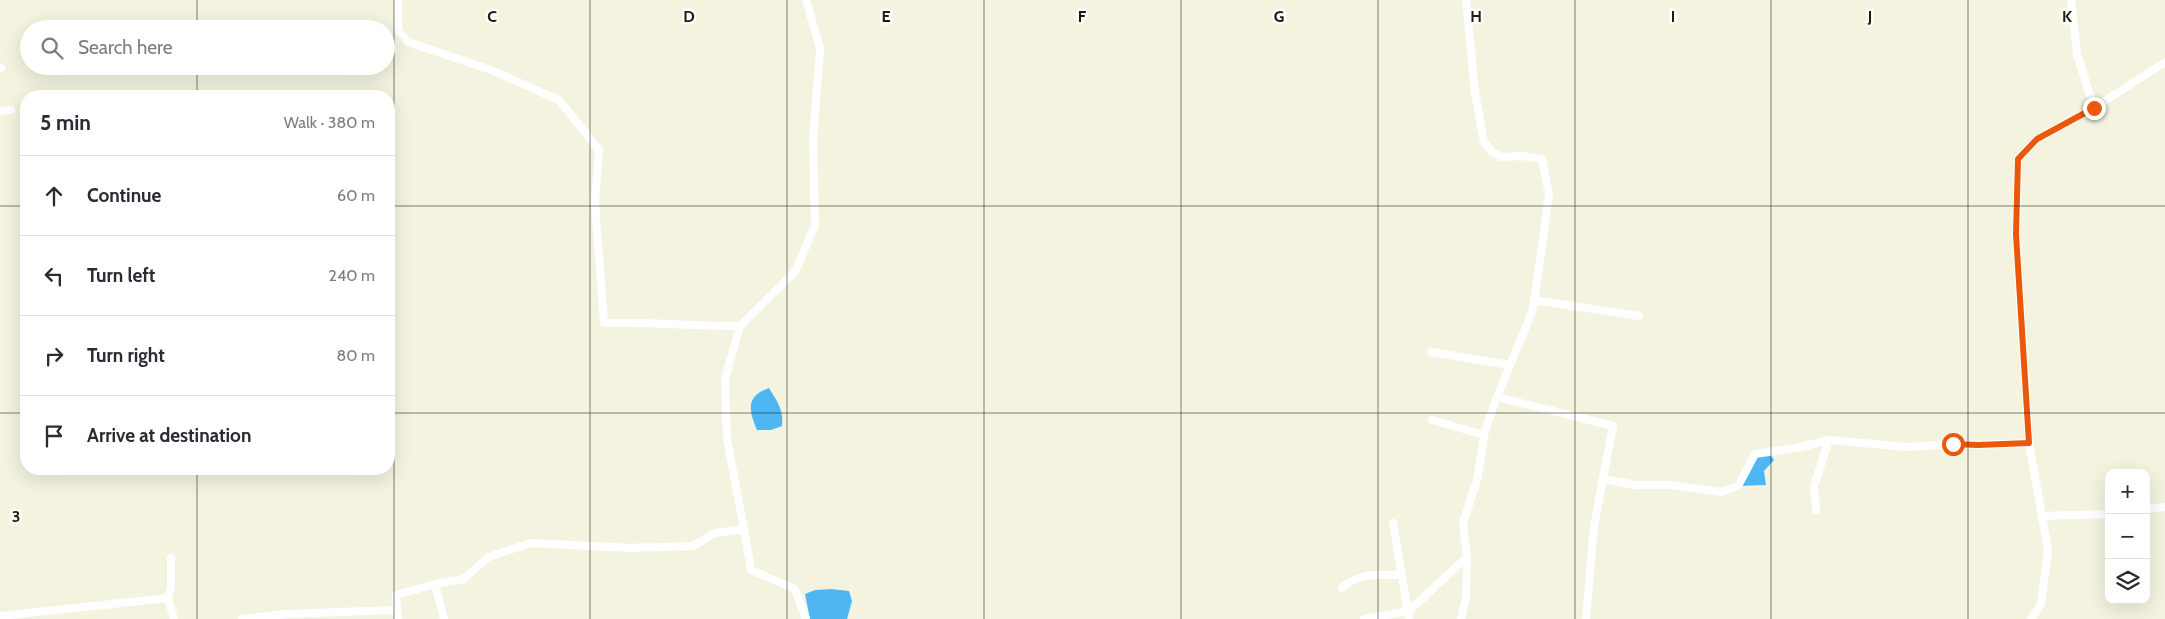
<!DOCTYPE html>
<meta charset="utf-8">
<style>
:root{--surface:#fff;--page:#f7f7f7;--text:#2b2b33;--muted:#7c7c81;--line:#e1e1e2}
body{margin:0;font-family:Cabin,sans-serif;background:var(--page);color:var(--text)}
.controls{position:absolute;right:15px;bottom:15px;display:grid;overflow:hidden;border-radius:10px;box-shadow:0 5px 20px #0002}
.controls button{width:45px;height:45px;display:grid;place-items:center;padding:0;border:0;border-bottom:1px solid var(--line);background:var(--surface);color:var(--text);font:25px sans-serif}
.stop{position:absolute;width:15px;height:15px;margin:-11px;border:4px solid #ea580c;border-radius:50%;background:#fff}
.stop.end{background:#ea580c;border-color:#fff;box-shadow:0 1px 5px #0008}
.list{margin:0;padding:0;list-style:none}
h2{display:flex;justify-content:space-between;align-items:center;height:65px;margin:0;padding:0 20px;font-size:21px}
h2 small{font-size:16px;font-weight:400;color:var(--muted)}
.list li{display:grid;grid-template-columns:32px 1fr auto;gap:15px;align-items:center;box-sizing:border-box;height:80px;padding:0 20px;border-top:1px solid var(--line)}
.list b{display:block;font-size:19px;white-space:nowrap}
.list em{font-size:16px;font-style:normal;color:var(--muted)}
.icon{flex:none;width:28px;height:28px;fill:none;stroke:currentColor;stroke-width:2;stroke-linecap:round;stroke-linejoin:round}
.map{position:relative;flex:none;width:2165px;height:619px;overflow:hidden}
.search{position:absolute;background:var(--surface);box-shadow:0 5px 20px #0002;left:20px;top:20px;width:375px;height:55px;display:flex;align-items:center;gap:12px;box-sizing:border-box;padding:0 18px;border-radius:28px;color:var(--muted);font-size:19px}
.panel{position:absolute;background:var(--surface);box-shadow:0 5px 20px #0002;left:20px;top:90px;width:375px;height:385px;border-radius:20px}
.map>svg:first-child{display:block}
</style>
<div class="map">
<svg width="2165" height="619" viewBox="0 0 2165 619">
<rect width="100%" height="100%" fill="#f3f3e0"/>
<path fill="#4eb7f3" d="M 769,388 C 777,401 784,410 782,426 L 771,430 L 757,430 C 749,411 745,396 769,388 Z
M 1766,449 L 1774,460 L 1764,471 L 1766,485 L 1738,486 C 1738,468 1753,459 1766,449 Z
M 831,589 L 849,591 L 852,601 L 847,619 L 810,619 L 805,594 L 815,590 Z"/>
<g fill="none" stroke-linecap="round" stroke-linejoin="round">
<path stroke="#fff" stroke-width="8" d="M 0,68 L 1,68
M 2094,108 L 2165,62
M 0,111 L 11,110
M 1534,300 L 1639,316
M 740,326 L 795,272 L 815,225 L 813,140 L 820,48 L 806,0
M 1431,352 L 1509,365
M 1497,397 L 1613,426 L 1594,526 L 1586,619
M 1432,420 L 1484,435
M 1603,479 L 1635,485 L 1671,485 L 1721,492 L 1738,486 L 1755,454 L 1796,448 L 1829,440 L 1906,447 L 1953,444 L 1978,445 L 2029,443
M 2146,509 L 2165,507
M 1816,510 L 1814,486 L 1829,440
M 2043,516 L 2109,514
M 1393,523 L 1409,619
M 744,529 L 751,570 L 795,589 L 806,619
M 171,558 L 171,587 L 168,598 L 174,619
M 435,584 L 444,619
M 1342,588 C 1360,572 1378,575 1400,575
M 0,616 L 168,598
M 242,619 L 286,614 L 397,610
M 398,619 L 396,595 L 435,584 L 464,579 L 488,557 L 531,543 L 629,548 L 693,546 L 715,533 L 744,529 L 727,439 L 725,379 L 740,326 C 694,327 649,321 604,323 L 595,203 L 599,150 L 559,100 L 491,70 L 408,42 L 398,30 L 398,0
M 1364,619 L 1409,611 L 1467,557
M 1461,619 L 1466,598 L 1467,557 L 1463,523 L 1477,480 L 1485,431 L 1497,397 L 1532,312 L 1537,282 L 1549,194 L 1542,159 L 1522,156 L 1500,157 L 1492,152 L 1484,142 L 1475,93 L 1466,0
M 2031,619 L 2041,604 L 2048,550 L 2029,443 L 2016,234 L 2018,159 L 2037,139 L 2094,108 L 2077,54 L 2071,0"/>
</g>
<g fill="none" stroke-linecap="round" stroke-linejoin="round">
<path stroke="#ea580c" stroke-width="6" d="M 1953,444 L 1978,445 L 2029,443 L 2016,234 L 2018,159 L 2037,139 L 2094,108"/>
</g>
<path fill="none" stroke="#1c1c15" stroke-width="1" stroke-opacity="0.55" d="M 197,0 L 197,29M 394,0 L 394,619M 590,0 L 590,619M 787,0 L 787,619M 984,0 L 984,619M 1181,0 L 1181,619M 1378,0 L 1378,619M 1575,0 L 1575,619M 1771,0 L 1771,619M 1968,0 L 1968,619M 197,66 L 197,96M 0,206 L 26,206M 389,206 L 2165,206M 0,413 L 26,413M 389,413 L 2165,413M 197,469 L 197,619"/>
<g font-size="16" text-anchor="middle" font-weight="bold" fill="#1c1c15" stroke="#fffffb" stroke-width="5" stroke-linejoin="round" paint-order="stroke">
<text x="492" y="22">C</text>
<text x="689" y="22">D</text>
<text x="886" y="22">E</text>
<text x="1082" y="22">F</text>
<text x="1279" y="22">G</text>
<text x="1476" y="22">H</text>
<text x="1673" y="22">I</text>
<text x="1870" y="22">J</text>
<text x="2067" y="22">K</text>
<text x="16" y="522">3</text>
</g>
</svg>
<div class="controls">
<button>+</button>
<button>−</button>
<button><svg class="icon" aria-label="layers" viewBox="0 0 24 24"><path d="M12 4l9 5-9 5-9-5zM3 14l9 5 9-5"/></svg></button>
</div>
<div class="stop" style="left:1953px;top:444px"></div>
<div class="stop end" style="left:2094px;top:108px"></div>
<div class="search"><svg class="icon" aria-label="search" viewBox="0 0 24 24"><circle cx="10" cy="10" r="6"/><path d="M15 15l6 6"/></svg>Search here</div>
<section class="panel">
<h2>5 min<small>Walk · 380 m</small></h2>
<ul class="list">
<li><svg class="icon" aria-label="ahead" viewBox="0 0 24 24"><path d="M12 20V5M6 11l6-6 6 6"/></svg><div><b>Continue</b></div><em>60 m</em></li>
<li><svg class="icon" aria-label="left" viewBox="0 0 24 24"><path d="M17 20v-9H6M10 6l-5 5 5 5"/></svg><div><b>Turn left</b></div><em>240 m</em></li>
<li><svg class="icon" aria-label="right" viewBox="0 0 24 24"><path d="M7 20v-9h11M14 6l5 5-5 5"/></svg><div><b>Turn right</b></div><em>80 m</em></li>
<li><svg class="icon" aria-label="arrive" viewBox="0 0 24 24"><path d="M6 21V4h12l-3 4 3 4H6"/></svg><div><b>Arrive at destination</b></div></li>
</ul>
</section>
</div>
